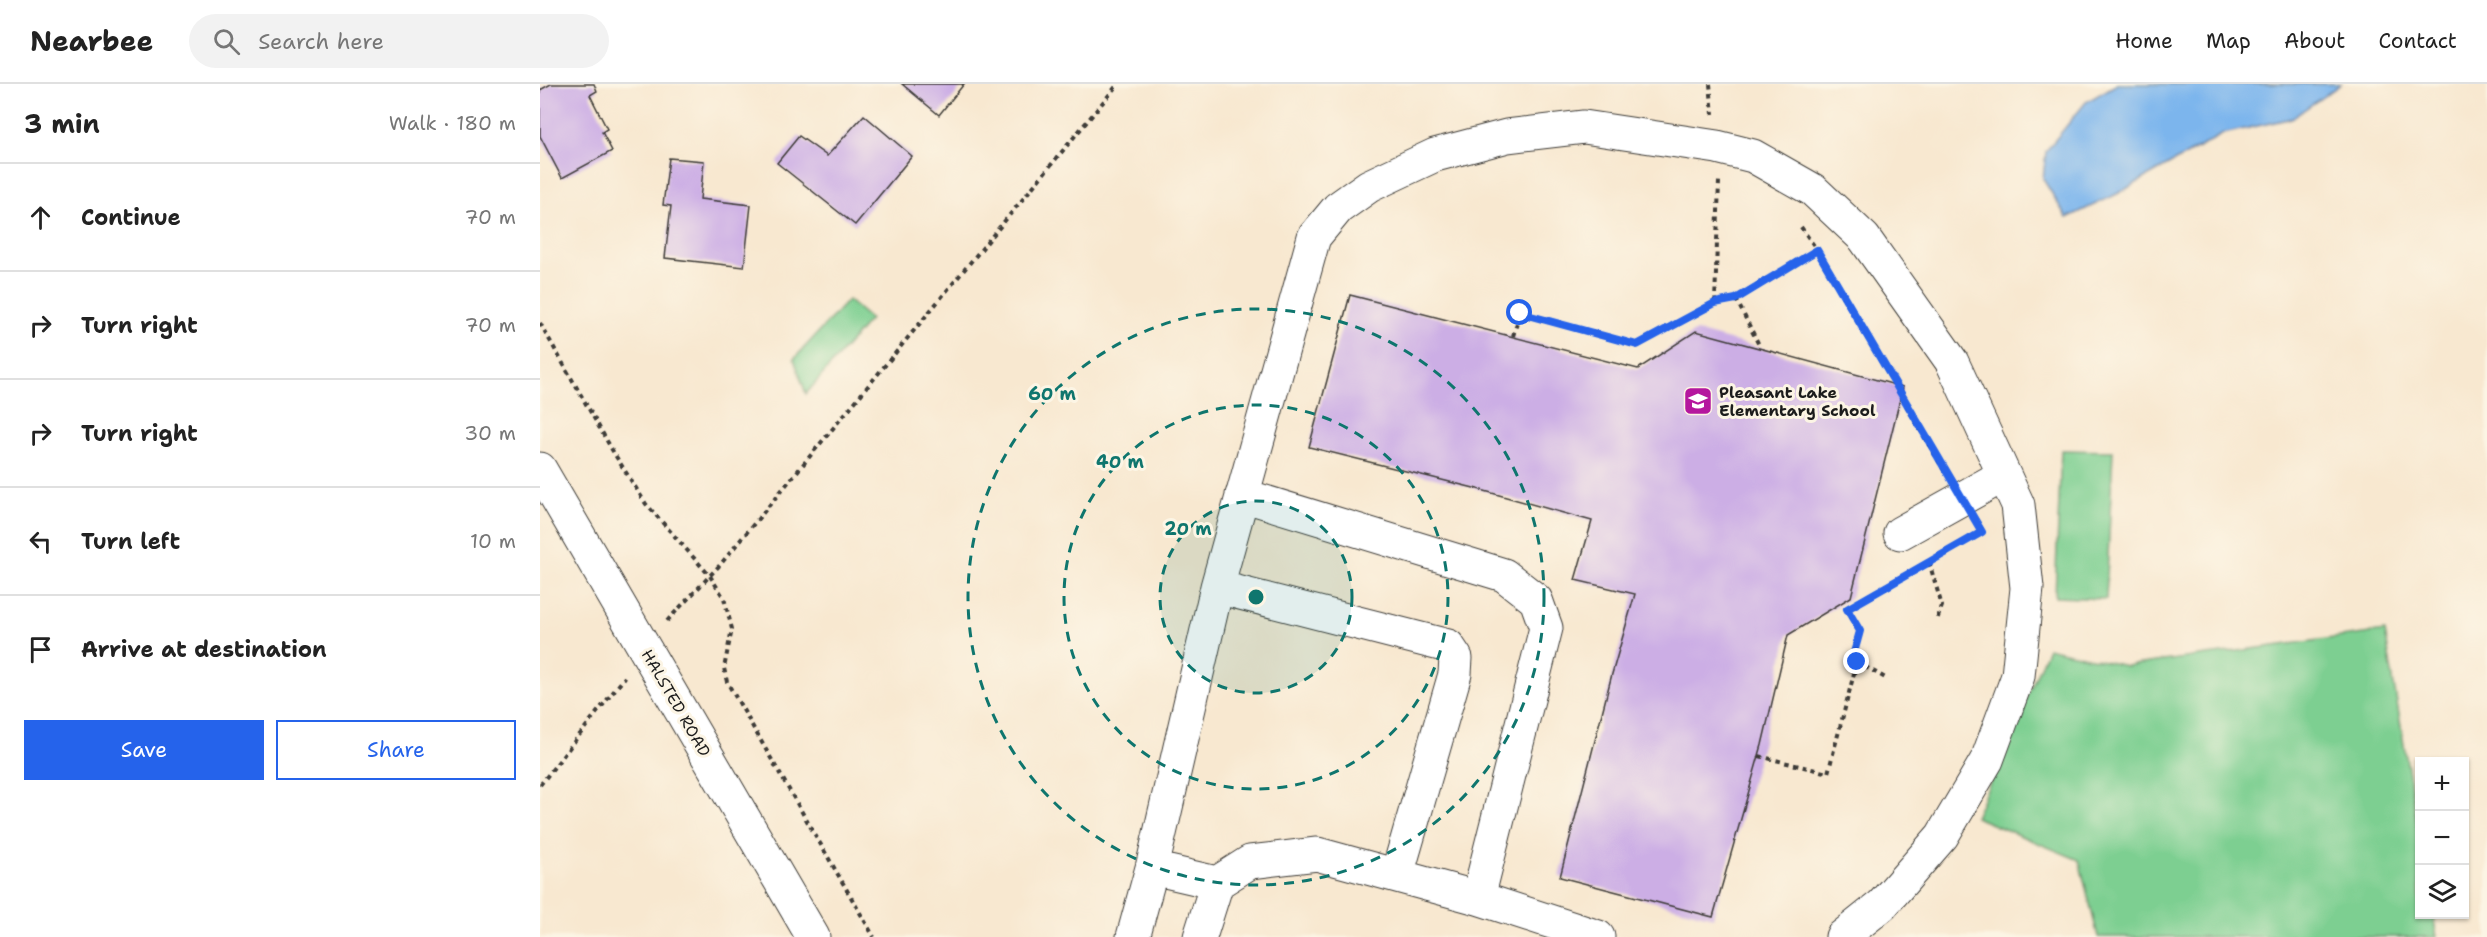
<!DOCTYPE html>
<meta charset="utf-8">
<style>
:root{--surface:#fff;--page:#f2f2f2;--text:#222;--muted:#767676;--line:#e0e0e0;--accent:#2563eb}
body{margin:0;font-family:"Shantell Sans",sans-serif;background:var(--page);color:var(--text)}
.controls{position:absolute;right:18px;bottom:18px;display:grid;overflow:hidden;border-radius:0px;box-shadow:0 2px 4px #0004}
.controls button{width:54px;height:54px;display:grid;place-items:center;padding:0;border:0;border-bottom:2px solid var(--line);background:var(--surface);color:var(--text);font:30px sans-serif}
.stop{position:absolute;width:18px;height:18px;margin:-14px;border:4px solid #2563eb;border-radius:50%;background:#fff}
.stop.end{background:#2563eb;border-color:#fff;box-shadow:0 2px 6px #0008}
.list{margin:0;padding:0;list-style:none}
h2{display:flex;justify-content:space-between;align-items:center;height:78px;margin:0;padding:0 24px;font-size:26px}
h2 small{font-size:20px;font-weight:400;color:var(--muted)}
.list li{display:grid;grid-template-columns:39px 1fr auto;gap:18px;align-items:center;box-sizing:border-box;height:108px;padding:0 24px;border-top:2px solid var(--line)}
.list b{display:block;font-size:22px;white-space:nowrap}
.list em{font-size:20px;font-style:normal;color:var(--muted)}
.actions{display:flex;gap:12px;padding:18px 24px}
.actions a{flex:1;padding:14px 0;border:2px solid var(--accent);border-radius:0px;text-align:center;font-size:21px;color:var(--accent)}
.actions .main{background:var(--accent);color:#fff}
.icon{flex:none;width:33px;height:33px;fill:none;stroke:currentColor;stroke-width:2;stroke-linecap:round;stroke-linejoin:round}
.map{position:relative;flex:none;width:1947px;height:853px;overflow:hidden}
header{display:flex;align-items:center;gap:36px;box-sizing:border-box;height:84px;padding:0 30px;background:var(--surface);border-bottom:2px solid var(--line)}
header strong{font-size:28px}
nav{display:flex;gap:33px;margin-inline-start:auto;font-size:21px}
.search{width:420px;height:54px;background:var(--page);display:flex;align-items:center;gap:15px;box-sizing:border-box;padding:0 21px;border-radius:33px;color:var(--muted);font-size:22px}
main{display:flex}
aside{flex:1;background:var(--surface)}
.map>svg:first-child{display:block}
</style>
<header>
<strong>Nearbee</strong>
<div class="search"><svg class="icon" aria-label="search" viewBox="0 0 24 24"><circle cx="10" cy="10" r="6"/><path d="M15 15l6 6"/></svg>Search here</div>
<nav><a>Home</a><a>Map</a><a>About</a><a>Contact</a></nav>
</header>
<main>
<aside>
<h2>3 min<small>Walk · 180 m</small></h2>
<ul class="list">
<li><svg class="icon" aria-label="ahead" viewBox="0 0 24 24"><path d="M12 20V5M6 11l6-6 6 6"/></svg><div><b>Continue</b></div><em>70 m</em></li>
<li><svg class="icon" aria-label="right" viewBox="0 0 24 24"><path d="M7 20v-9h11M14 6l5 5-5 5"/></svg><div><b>Turn right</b></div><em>70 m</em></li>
<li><svg class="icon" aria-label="right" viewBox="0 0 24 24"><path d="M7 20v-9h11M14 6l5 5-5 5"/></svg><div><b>Turn right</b></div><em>30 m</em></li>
<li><svg class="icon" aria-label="left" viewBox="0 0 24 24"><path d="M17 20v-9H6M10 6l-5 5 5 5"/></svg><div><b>Turn left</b></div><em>10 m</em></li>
<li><svg class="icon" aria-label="arrive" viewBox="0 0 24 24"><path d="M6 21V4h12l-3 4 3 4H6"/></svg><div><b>Arrive at destination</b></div></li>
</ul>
<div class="actions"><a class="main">Save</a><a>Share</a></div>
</aside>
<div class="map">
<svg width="1947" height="853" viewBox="0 0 1947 853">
<rect width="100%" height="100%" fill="#fcf5e5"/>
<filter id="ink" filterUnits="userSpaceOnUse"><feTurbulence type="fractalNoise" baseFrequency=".0167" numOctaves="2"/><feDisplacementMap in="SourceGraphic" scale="12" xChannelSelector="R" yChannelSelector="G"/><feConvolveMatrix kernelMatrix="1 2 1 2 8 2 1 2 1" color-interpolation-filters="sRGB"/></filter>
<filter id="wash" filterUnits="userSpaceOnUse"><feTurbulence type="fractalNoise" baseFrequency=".008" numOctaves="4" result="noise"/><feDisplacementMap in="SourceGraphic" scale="24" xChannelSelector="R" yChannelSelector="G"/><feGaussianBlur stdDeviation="1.35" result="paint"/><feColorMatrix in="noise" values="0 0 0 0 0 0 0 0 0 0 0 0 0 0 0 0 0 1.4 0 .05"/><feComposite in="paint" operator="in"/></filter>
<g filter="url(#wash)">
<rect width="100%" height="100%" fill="#f8e8d0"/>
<path fill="#7dcf91" stroke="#4c7656" stroke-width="1.5" d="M 308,216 L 330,235 L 266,310 L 254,275 Z
M 1521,366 L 1573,367 L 1566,515 L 1515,513 Z
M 1845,547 L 1879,750 L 1880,830 L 1893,831 L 1897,853 L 1558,853 L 1539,776 L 1435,733 L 1508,564 L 1586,582 Z"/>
<path fill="#7cb5ed" stroke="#4c6884" stroke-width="1.5" d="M 1577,0 L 1801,0 L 1752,34 L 1683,50 L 1577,110 L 1527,134 L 1503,95 L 1506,67 L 1546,18 Z"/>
<g id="blocks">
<path fill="#ccaee5" d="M 11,0 L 54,0 L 57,7 L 50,11 L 67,45 L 62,48 L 72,67 L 22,94 L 0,52 L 0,6 Z
M 362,0 L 424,0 L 399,31 Z
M 324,31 L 372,72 L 315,141 L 237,79 L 259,52 L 287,72 Z
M 129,74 L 164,77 L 160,115 L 211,121 L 204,183 L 125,174 L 131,122 L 123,121 Z
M 810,211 L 1098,285 L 1156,247 L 1363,303 L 1311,513 L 1248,551 L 1222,661 L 1173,833 L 1020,793 L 1072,590 L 1095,510 L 1035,496 L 1052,437 L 934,404 L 769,363 Z"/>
</g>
</g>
<g filter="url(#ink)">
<use href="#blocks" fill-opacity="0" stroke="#3d3b37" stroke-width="1.5"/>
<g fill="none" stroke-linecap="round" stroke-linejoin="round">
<g stroke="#3d3b37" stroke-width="35">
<path id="minor" d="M 0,385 L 273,853
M 702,411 L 964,491 L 996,516 L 1006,544 L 938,814
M 1360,449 L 1464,391
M 677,503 L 908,562 L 916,574 L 915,590 L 857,791
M 612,784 L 677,799
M 593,853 L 612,784 L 677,503 L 774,153 L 798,124 L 829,102 L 895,71 L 967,52 L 1044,43 L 1177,63 L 1213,72 L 1273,106 L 1324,154 L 1412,278 L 1478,421 L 1487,504 L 1478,592 L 1447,676 L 1402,752 L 1342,821 L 1302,853
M 660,853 L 677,799 L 710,778 L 777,770 L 938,814 L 1058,853"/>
</g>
<path stroke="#3d3b37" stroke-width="4" stroke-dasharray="4.5 4.5" stroke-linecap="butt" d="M 1170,0 L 1173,30
M 1261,143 L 1277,166 L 1405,387
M 1196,215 L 1220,263
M 1175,219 L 1179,97
M 0,239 L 75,371 L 106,420 L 170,492 L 184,514 L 192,545 L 184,584 L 187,598 L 334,853
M 973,252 L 980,229 L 1097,261 L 1175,219 L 1196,215 L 1277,166
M 1389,478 L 1402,522 L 1397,536
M 127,537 L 179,482 L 578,0
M 1317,578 L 1347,595
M 1219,672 L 1288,689 L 1317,578 L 1312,576 L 1320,547 L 1307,525 L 1442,448 L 1439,442
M 0,701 L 85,593"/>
<use href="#minor" stroke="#fff" stroke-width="33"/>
</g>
</g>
<g fill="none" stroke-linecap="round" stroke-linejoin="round" filter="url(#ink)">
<path stroke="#2563eb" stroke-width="8" d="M 980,229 L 1097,261 L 1175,219 L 1196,215 L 1277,166 L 1442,448 L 1307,525 L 1320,547 L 1312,576 L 1317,578"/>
</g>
<circle cx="716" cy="513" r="96" fill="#0f766e" fill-opacity=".12"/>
<g fill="none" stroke="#0f766e" stroke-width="3" stroke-dasharray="10 8">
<circle cx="716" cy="513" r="96"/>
<circle cx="716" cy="513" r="192"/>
<circle cx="716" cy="513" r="288"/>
</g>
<defs>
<g id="school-square" transform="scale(1.5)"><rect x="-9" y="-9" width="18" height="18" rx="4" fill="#b5179e" stroke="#fcf5e5"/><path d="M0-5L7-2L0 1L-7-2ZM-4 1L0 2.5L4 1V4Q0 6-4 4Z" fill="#fff"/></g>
</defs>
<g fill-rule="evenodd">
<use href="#school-square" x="1158" y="317"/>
</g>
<g text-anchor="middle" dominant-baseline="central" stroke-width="6" stroke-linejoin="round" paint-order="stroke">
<g font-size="16" font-weight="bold" fill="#1c1c1c" stroke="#fcf5e5" text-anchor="start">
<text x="1179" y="308">Pleasant Lake<tspan x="1179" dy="18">Elementary School</tspan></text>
</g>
<g font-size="16" fill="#1c1c1c" stroke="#fcf5e5">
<text transform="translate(136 619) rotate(60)">HALSTED ROAD</text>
</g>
</g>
<circle cx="716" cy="513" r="9" fill="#0f766e" stroke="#fcf5e5" stroke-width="3"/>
<g font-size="18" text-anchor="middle" font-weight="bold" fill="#0f766e" stroke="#fcf5e5" stroke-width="6" stroke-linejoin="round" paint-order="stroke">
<text x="512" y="316">60 m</text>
<text x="580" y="384">40 m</text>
<text x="648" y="451">20 m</text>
</g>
</svg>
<div class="controls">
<button>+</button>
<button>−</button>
<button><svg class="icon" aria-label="layers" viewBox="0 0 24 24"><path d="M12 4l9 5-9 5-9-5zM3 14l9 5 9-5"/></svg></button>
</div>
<div class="stop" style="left:980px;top:229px"></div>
<div class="stop end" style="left:1317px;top:578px"></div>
</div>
</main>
